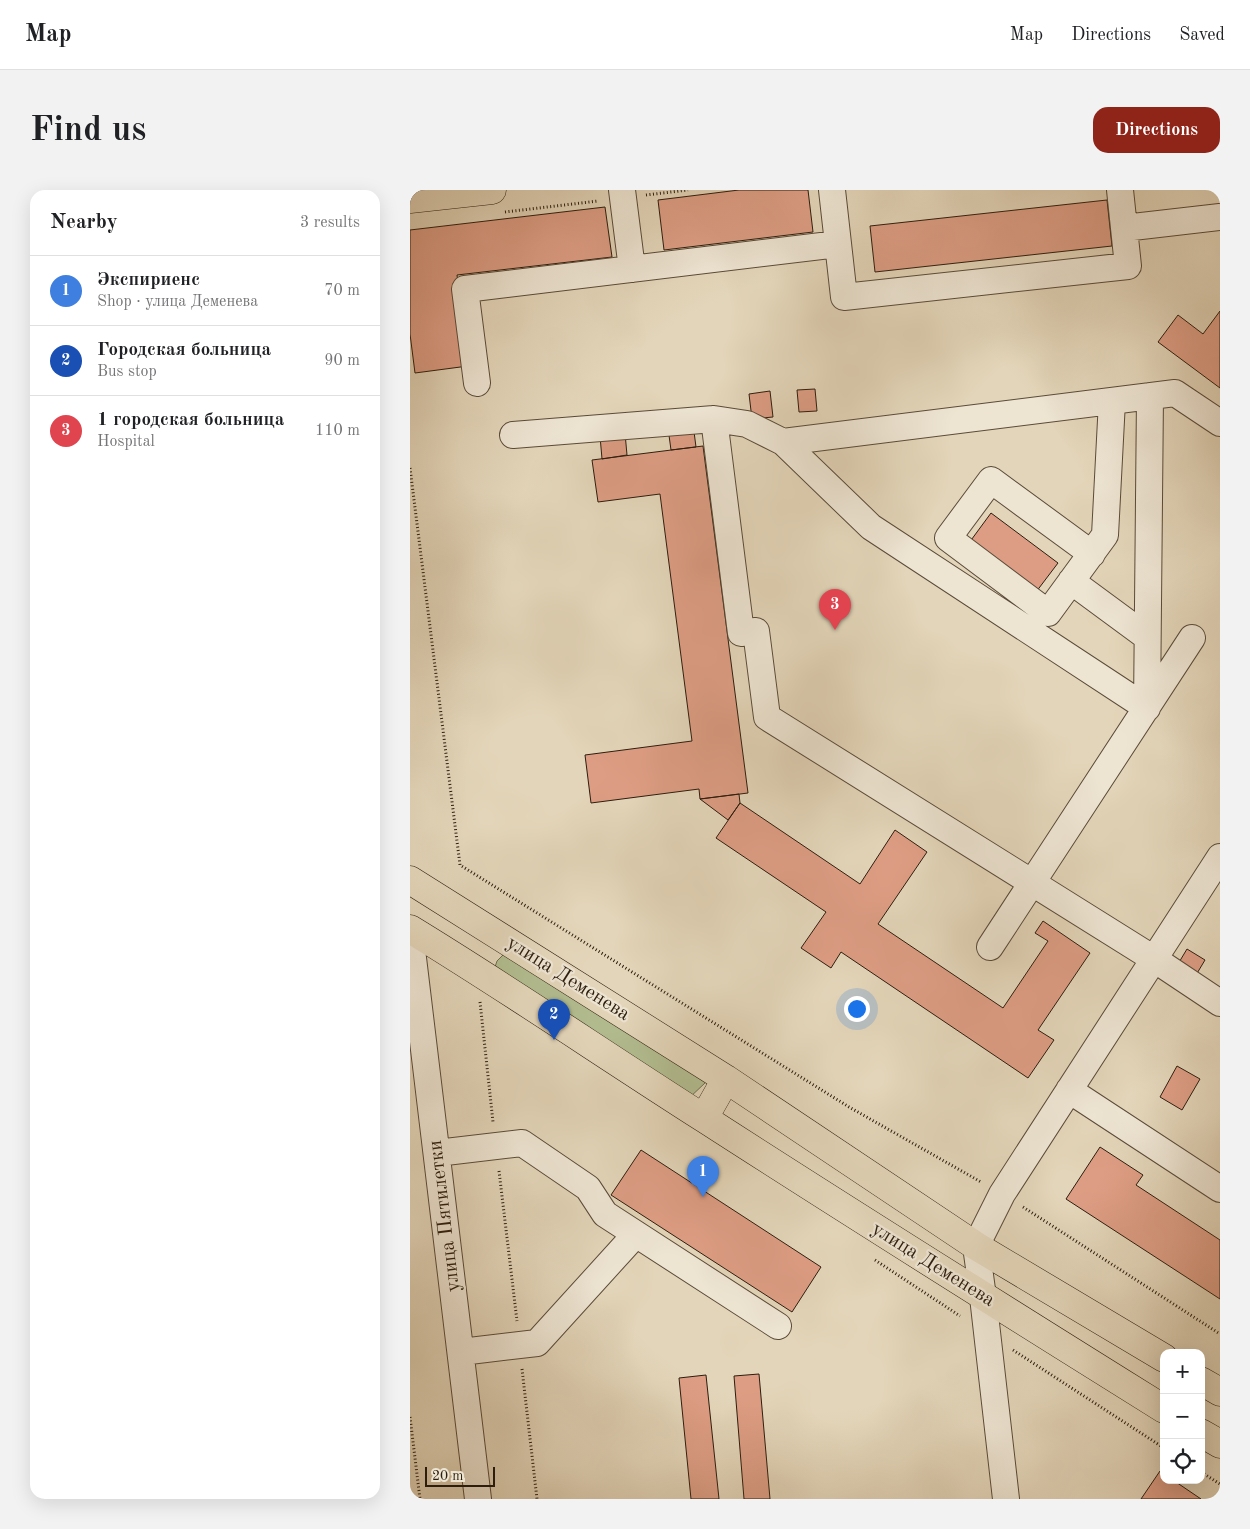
<!DOCTYPE html>
<meta charset="utf-8">
<style>
:root{--surface:#fff;--page:#f2f2f2;--text:#202124;--muted:#757577;--line:#e0e0e0;--accent:#8f2418}
body{margin:0;font-family:"Old Standard TT",serif;background:var(--page);color:var(--text)}
.controls{position:absolute;right:15px;bottom:15px;display:grid;overflow:hidden;border-radius:10px;box-shadow:0 5px 20px #0002}
.controls button{width:45px;height:45px;display:grid;place-items:center;padding:0;border:0;border-bottom:1px solid var(--line);background:var(--surface);color:var(--text);font:25px sans-serif}
.scale{position:absolute;left:15px;bottom:12px;width:70px;box-sizing:border-box;padding-left:5px;border:2px solid #2c1d0e;border-top:0;font-size:14px;line-height:18px;white-space:nowrap;color:#2c1d0e;-webkit-text-stroke:4px #ede4d2;paint-order:stroke}
.you{position:absolute;left:446px;top:818px;width:18px;height:18px;margin:-12px;border:4px solid #fff;border-radius:50%;background:#1a73e8;box-shadow:0 0 0 8px #1a73e833}
.badge{display:grid;place-items:center;width:32px;height:32px;border-radius:50%;background:var(--accent);color:#fff;font-size:16px;font-weight:700}
.pin{position:absolute;translate:-50% -41px;filter:drop-shadow(0 1px 2px #0008)}
.pin::after{content:'';position:absolute;top:26px;width:18px;height:15px;background:inherit;clip-path:polygon(0 0,100% 0,50% 100%)}
.list{margin:0;padding:0;list-style:none}
h2{display:flex;justify-content:space-between;align-items:center;height:65px;margin:0;padding:0 20px;font-size:21px}
h2 small{font-size:16px;font-weight:400;color:var(--muted)}
.list li{display:grid;grid-template-columns:32px 1fr auto;gap:15px;align-items:center;box-sizing:border-box;height:70px;padding:0 20px;border-top:1px solid var(--line)}
.list b{display:block;font-size:19px;white-space:nowrap}
.list p{margin:0;font-size:16px;white-space:nowrap;color:var(--muted)}
.list em{font-size:16px;font-style:normal;color:var(--muted)}
.icon{flex:none;width:28px;height:28px;fill:none;stroke:currentColor;stroke-width:2;stroke-linecap:round;stroke-linejoin:round}
.map{position:relative;flex:none;width:810px;height:1309px;overflow:hidden;border-radius:15px}
header{display:flex;align-items:center;gap:30px;box-sizing:border-box;height:70px;padding:0 25px;background:var(--surface);border-bottom:1px solid var(--line)}
header strong{font-size:24px}
nav{display:flex;gap:28px;margin-inline-start:auto;font-size:18px}
.intro{display:flex;align-items:center;justify-content:space-between;box-sizing:border-box;height:120px;padding:0 30px}
h1{margin:0;font-size:35px}
.button{padding:12px 22px;border-radius:15px;background:var(--accent);color:#fff;font-size:18px;font-weight:700}
main{display:flex;gap:30px;padding:0 30px}
aside{flex:1;background:var(--surface);border-radius:15px;box-shadow:0 5px 20px #0002}
.map>svg:first-child{display:block}
</style>
<header>
<strong>Map</strong>
<nav><a>Map</a><a>Directions</a><a>Saved</a></nav>
</header>
<div class="intro"><h1>Find us</h1><a class="button">Directions</a></div>
<main>
<aside>
<h2>Nearby<small>3 results</small></h2>
<ul class="list">
<li><span class="badge" style="background:#3f7fe0">1</span><div><b>Экспириенс</b><p>Shop · улица Деменева</p></div><em>70 m</em></li>
<li><span class="badge" style="background:#1a4fb4">2</span><div><b>Городская больница</b><p>Bus stop</p></div><em>90 m</em></li>
<li><span class="badge" style="background:#e0444e">3</span><div><b>1 городская больница</b><p>Hospital</p></div><em>110 m</em></li>
</ul>
</aside>
<div class="map">
<svg width="810" height="1309" viewBox="0 0 810 1309">
<rect width="100%" height="100%" fill="#e3d5b9"/>
<filter id="stains"><feTurbulence type="fractalNoise" baseFrequency=".004" numOctaves="4"/><feColorMatrix values="0 0 0 0 .2 0 0 0 0 .09 0 0 0 0 .02 0 0 0 .5 -.17"/></filter>
<radialGradient id="worn" r=".72"><stop offset=".6" stop-color="#630" stop-opacity="0"/><stop offset="1" stop-color="#630" stop-opacity=".3"/></radialGradient>
<path fill="#b2bd90" stroke="#6f6d4f" d="M 94,764 L 296,892 L 277,910 L 85,777 L 87,771 Z"/>
<path fill="#dd9d84" stroke="#2c1d0e" d="M 329,0 L 398,0 L 403,42 L 254,60 L 248,10 Z
M 697,10 L 702,56 L 465,82 L 460,36 Z
M 195,17 L 202,67 L 47,85 L 58,176 L 5,183 L 0,144 L 0,40 Z
M 810,121 L 810,198 L 748,152 L 768,125 L 793,144 Z
M 405,199 L 407,221 L 389,222 L 387,200 Z
M 360,201 L 363,227 L 342,229 L 339,204 Z
M 283,234 L 286,257 L 261,260 L 258,238 Z
M 215,243 L 217,265 L 192,269 L 190,246 Z
M 293,256 L 338,603 L 290,609 L 289,599 L 181,613 L 175,565 L 282,551 L 250,304 L 188,312 L 182,270 Z
M 581,323 L 648,373 L 623,406 L 556,357 Z
M 329,604 L 330,613 L 318,630 L 290,609 Z
M 330,613 L 450,694 L 485,640 L 517,662 L 468,734 L 593,818 L 638,751 L 625,743 L 633,731 L 680,763 L 628,840 L 644,850 L 618,888 L 431,762 L 421,778 L 391,758 L 416,722 L 306,648 Z
M 777,759 L 795,770 L 783,790 L 765,779 Z
M 767,876 L 790,889 L 772,920 L 750,907 Z
M 690,957 L 733,985 L 726,995 L 810,1050 L 810,1109 L 656,1009 Z
M 231,960 L 411,1077 L 382,1122 L 201,1005 Z
M 349,1184 L 360,1309 L 334,1309 L 324,1186 Z
M 296,1185 L 309,1309 L 281,1309 L 269,1188 Z
M 750,1281 L 754,1284 L 754,1290 L 763,1290 L 791,1309 L 731,1309 Z"/>
<g fill="none" stroke-linecap="round" stroke-linejoin="round">
<g stroke="#5a4b39" stroke-width="28">
<path id="minor" d="M 212,0 L 222,79
M 422,0 L 434,107 L 718,76 L 710,0
M 714,38 L 810,27
M 67,193 L 55,99 L 428,54
M 304,229 L 331,443 L 346,441 L 357,527 L 744,769 L 810,813
M 103,245 L 304,229 L 337,234 L 373,252 L 765,203 L 810,233
M 373,252 L 461,337 L 737,518
M 682,364 L 581,290 L 538,348 L 638,423 L 695,345 L 702,211
M 661,391 L 737,447
M 737,518 L 740,206
M 0,743 L 68,1309
M 580,757 L 782,448
M 659,900 L 810,999
M 27,963 L 112,953 L 178,998 L 195,1024 L 368,1136
M 51,1162 L 127,1153 L 226,1044
M 596,1309 L 573,1107 L 566,1056 L 592,1004 L 810,667"/>
</g>
<g stroke="#2c1d0e" stroke-width="29">
<path id="major" d="M 0,9 L 82,0
M 0,690 L 316,889 L 566,1056 L 754,1168
M 0,739 C 100,800 196,866 295,929 C 447,1027 600,1123 754,1219
M 294,928 L 316,889
M 791,1191 L 810,1202
M 791,1243 L 810,1254"/>
</g>
<path stroke="#2c1d0e" stroke-width="3" stroke-dasharray="1 2.5" stroke-linecap="butt" d="M 236,5 L 278,0
M 95,22 L 188,11
M 0,278 L 50,675 L 439,917 L 571,992
M 70,812 L 83,932
M 89,981 L 107,1131
M 613,1017 L 810,1144
M 465,1070 L 550,1126
M 603,1160 L 754,1258
M 112,1179 L 127,1309
M 0,1227 L 10,1309
M 791,1282 L 810,1294"/>
<use href="#minor" stroke="#ede4d2" stroke-width="26"/>
<use href="#major" stroke="#e3d5b9" stroke-width="28"/>
</g>
<g text-anchor="middle" dominant-baseline="central" stroke-width="4.5" stroke-linejoin="round" paint-order="stroke">
<g font-size="20" fill="#2c1d0e" stroke="#ede4d2">
<text transform="translate(158 789) rotate(32)">улица Деменева</text>
<text transform="translate(35 1026) rotate(-97)">улица Пятилетки</text>
<text transform="translate(523 1075) rotate(32)">улица Деменева</text>
</g>
</g>
<rect width="100%" height="100%" filter="url(#stains)"/>
<rect width="100%" height="100%" fill="url(#worn)"/>
</svg>
<div class="controls">
<button>+</button>
<button>−</button>
<button><svg class="icon" aria-label="locate" viewBox="0 0 24 24"><circle cx="12" cy="12" r="6"/><path d="M12 2v4M12 18v4M2 12h4M18 12h4"/></svg></button>
</div>
<div class="scale">20 m</div>
<div class="you"></div>
<div class="pin badge" style="left:293px;top:1007px;background:#3f7fe0">1</div>
<div class="pin badge" style="left:144px;top:850px;background:#1a4fb4">2</div>
<div class="pin badge" style="left:425px;top:440px;background:#e0444e">3</div>
</div>
</main>
